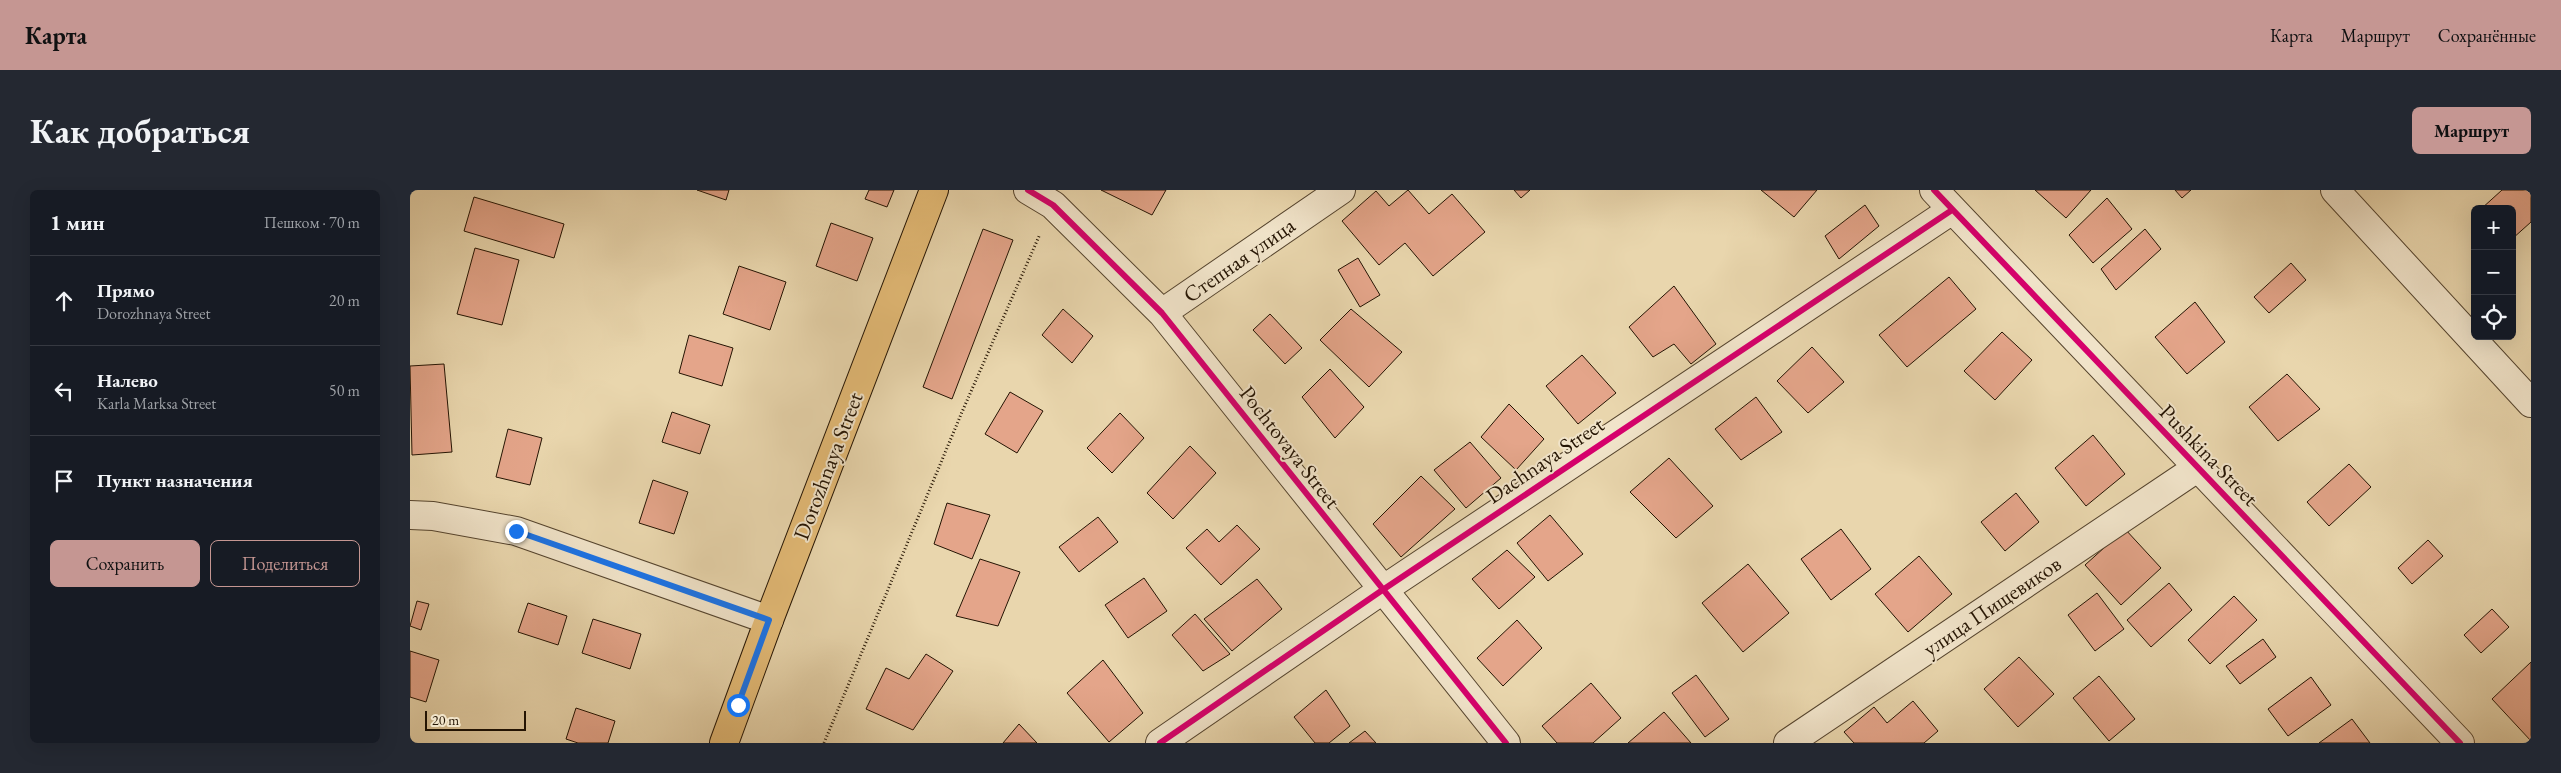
<!DOCTYPE html>
<html lang="ru">
<meta charset="utf-8">
<style>
:root{--surface:#171b24;--page:#242831;--text:#f1f3f6;--muted:#9ea1a6;--line:#363941;--accent:#c59692}
body{margin:0;font-family:"EB Garamond",serif;background:var(--page);color:var(--text)}
.controls{position:absolute;right:15px;top:15px;display:grid;overflow:hidden;border-radius:8px;box-shadow:0 5px 20px #0002}
.controls button{width:45px;height:45px;display:grid;place-items:center;padding:0;border:0;border-bottom:1px solid var(--line);background:var(--surface);color:var(--text);font:25px sans-serif}
.scale{position:absolute;left:15px;bottom:12px;width:101px;box-sizing:border-box;padding-left:5px;border:2px solid #241403;border-top:0;font-size:14px;line-height:18px;white-space:nowrap;color:#241403;-webkit-text-stroke:4px #f1e4ca;paint-order:stroke}
.stop{position:absolute;width:15px;height:15px;margin:-11px;border:4px solid #1a73e8;border-radius:50%;background:#fff}
.stop.end{background:#1a73e8;border-color:#fff;box-shadow:0 1px 5px #0008}
.list{margin:0;padding:0;list-style:none}
h2{display:flex;justify-content:space-between;align-items:center;height:65px;margin:0;padding:0 20px;font-size:21px}
h2 small{font-size:16px;font-weight:400;color:var(--muted)}
.list li{display:grid;grid-template-columns:32px 1fr auto;gap:15px;align-items:center;box-sizing:border-box;height:90px;padding:0 20px;border-top:1px solid var(--line)}
.list b{display:block;font-size:19px;white-space:nowrap}
.list p{margin:0;font-size:16px;white-space:nowrap;color:var(--muted)}
.list em{font-size:16px;font-style:normal;color:var(--muted)}
.actions{display:flex;gap:10px;padding:15px 20px}
.actions a{flex:1;padding:11px 0;border:1px solid var(--accent);border-radius:8px;text-align:center;font-size:18px;color:var(--accent)}
.actions .main{background:var(--accent);color:#111}
.icon{flex:none;width:28px;height:28px;fill:none;stroke:currentColor;stroke-width:2;stroke-linecap:round;stroke-linejoin:round}
.map{position:relative;flex:none;width:2121px;height:553px;overflow:hidden;border-radius:8px}
header{display:flex;align-items:center;gap:30px;box-sizing:border-box;height:70px;padding:0 25px;background:var(--accent);color:#111}
header strong{font-size:24px}
nav{display:flex;gap:28px;margin-inline-start:auto;font-size:18px}
.intro{display:flex;align-items:center;justify-content:space-between;box-sizing:border-box;height:120px;padding:0 30px}
h1{margin:0;font-size:35px}
.button{padding:12px 22px;border-radius:8px;background:var(--accent);color:#111;font-size:18px;font-weight:700}
main{display:flex;gap:30px;padding:0 30px}
aside{flex:1;background:var(--surface);border-radius:8px;box-shadow:0 5px 20px #0002}
.map>svg:first-child{display:block}
</style>
<header>
<strong>Карта</strong>
<nav><a>Карта</a><a>Маршрут</a><a>Сохранённые</a></nav>
</header>
<div class="intro"><h1>Как добраться</h1><a class="button">Маршрут</a></div>
<main>
<aside>
<h2>1 мин<small>Пешком · 70 m</small></h2>
<ul class="list">
<li><svg class="icon" aria-label="ahead" viewBox="0 0 24 24"><path d="M12 20V5M6 11l6-6 6 6"/></svg><div><b>Прямо</b><p>Dorozhnaya Street</p></div><em>20 m</em></li>
<li><svg class="icon" aria-label="left" viewBox="0 0 24 24"><path d="M17 20v-9H6M10 6l-5 5 5 5"/></svg><div><b>Налево</b><p>Karla Marksa Street</p></div><em>50 m</em></li>
<li><svg class="icon" aria-label="arrive" viewBox="0 0 24 24"><path d="M6 21V4h12l-3 4 3 4H6"/></svg><div><b>Пункт назначения</b></div></li>
</ul>
<div class="actions"><a class="main">Сохранить</a><a>Поделиться</a></div>
</aside>
<div class="map">
<svg width="2121" height="553" viewBox="0 0 2121 553">
<rect width="100%" height="100%" fill="#e9d6ad"/>
<filter id="stains"><feTurbulence type="fractalNoise" baseFrequency=".004" numOctaves="4"/><feColorMatrix values="0 0 0 0 .2 0 0 0 0 .09 0 0 0 0 .02 0 0 0 .5 -.17"/></filter>
<radialGradient id="worn" r=".72"><stop offset=".6" stop-color="#630" stop-opacity="0"/><stop offset="1" stop-color="#630" stop-opacity=".3"/></radialGradient>
<path fill="#e4a58a" stroke="#241403" d="M 287,0 L 319,0 L 316,10 Z
M 459,0 L 484,0 L 477,17 L 455,9 Z
M 691,0 L 756,0 L 742,25 Z
M 998,0 L 1019,24 L 1042,4 L 1075,42 L 1023,86 L 995,53 L 969,75 L 932,31 L 966,1 L 979,16 Z
M 1104,0 L 1120,0 L 1111,8 Z
M 1351,0 L 1407,0 L 1384,27 Z
M 1625,0 L 1681,0 L 1656,28 Z
M 1765,0 L 1781,0 L 1772,8 Z
M 2092,0 L 2121,0 L 2121,32 L 2102,49 L 2102,19 L 2071,19 Z
M 64,7 L 154,34 L 144,68 L 54,41 Z
M 1697,8 L 1722,39 L 1683,73 L 1659,45 Z
M 1455,15 L 1469,36 L 1429,69 L 1415,46 Z
M 421,33 L 463,48 L 447,91 L 406,76 Z
M 573,39 L 603,50 L 542,209 L 513,197 Z
M 1735,39 L 1751,59 L 1706,100 L 1691,79 Z
M 65,58 L 109,70 L 92,135 L 47,124 Z
M 948,68 L 970,105 L 950,117 L 928,80 Z
M 1881,73 L 1896,90 L 1859,123 L 1844,107 Z
M 329,76 L 376,92 L 360,140 L 313,124 Z
M 1539,87 L 1566,119 L 1497,177 L 1469,145 Z
M 1264,96 L 1306,154 L 1281,174 L 1264,154 L 1243,167 L 1219,137 Z
M 1785,112 L 1815,152 L 1777,184 L 1745,147 Z
M 653,119 L 683,146 L 662,173 L 632,145 Z
M 941,119 L 992,162 L 959,197 L 910,150 Z
M 860,124 L 892,158 L 875,174 L 843,140 Z
M 1592,142 L 1622,170 L 1585,210 L 1554,181 Z
M 279,145 L 323,158 L 312,196 L 269,183 Z
M 1402,157 L 1434,192 L 1398,223 L 1367,191 Z
M 1172,165 L 1206,203 L 1168,234 L 1136,196 Z
M 34,174 L 42,262 L 2,265 L 0,176 Z
M 920,179 L 954,217 L 925,248 L 892,207 Z
M 1877,184 L 1910,219 L 1868,251 L 1839,217 Z
M 600,202 L 633,221 L 607,263 L 575,244 Z
M 1346,207 L 1372,242 L 1331,270 L 1305,239 Z
M 1099,214 L 1134,249 L 1106,280 L 1071,247 Z
M 262,222 L 300,235 L 290,264 L 252,252 Z
M 710,223 L 734,248 L 702,283 L 677,258 Z
M 98,239 L 132,248 L 120,295 L 86,287 Z
M 1683,245 L 1715,284 L 1676,316 L 1645,278 Z
M 1060,252 L 1091,288 L 1056,318 L 1024,280 Z
M 780,256 L 806,283 L 763,329 L 737,303 Z
M 1259,268 L 1303,316 L 1266,348 L 1220,302 Z
M 1939,274 L 1961,297 L 1919,336 L 1897,312 Z
M 1011,286 L 1045,319 L 991,367 L 963,334 Z
M 243,290 L 278,302 L 264,344 L 229,333 Z
M 1606,303 L 1629,332 L 1595,361 L 1571,332 Z
M 537,313 L 580,325 L 562,369 L 524,354 Z
M 1140,325 L 1173,364 L 1138,391 L 1107,353 Z
M 688,327 L 708,352 L 669,382 L 649,357 Z
M 827,335 L 850,359 L 811,395 L 776,358 L 797,339 L 809,352 Z
M 1431,339 L 1461,379 L 1421,410 L 1391,369 Z
M 1715,339 L 1751,378 L 1711,415 L 1675,375 Z
M 2018,350 L 2033,366 L 2002,394 L 1988,378 Z
M 1097,360 L 1125,387 L 1089,419 L 1062,389 Z
M 1509,366 L 1542,404 L 1498,442 L 1465,404 Z
M 570,369 L 610,382 L 588,436 L 546,426 Z
M 1338,374 L 1379,423 L 1333,462 L 1292,413 Z
M 734,388 L 757,421 L 718,448 L 695,415 Z
M 847,389 L 872,419 L 822,461 L 794,429 Z
M 1759,393 L 1782,420 L 1741,457 L 1717,430 Z
M 1687,403 L 1714,439 L 1685,461 L 1658,425 Z
M 1824,406 L 1847,430 L 1800,474 L 1778,450 Z
M 7,411 L 19,414 L 11,440 L 0,436 Z
M 118,413 L 157,426 L 148,455 L 108,442 Z
M 2082,419 L 2099,437 L 2071,463 L 2054,445 Z
M 785,424 L 820,464 L 793,481 L 762,445 Z
M 183,429 L 231,444 L 220,479 L 172,463 Z
M 1107,430 L 1132,458 L 1093,496 L 1067,468 Z
M 1853,449 L 1866,467 L 1830,494 L 1816,476 Z
M 0,461 L 29,470 L 16,512 L 0,507 Z
M 516,464 L 543,481 L 503,540 L 456,519 L 476,478 L 499,489 Z
M 1609,467 L 1644,504 L 1608,537 L 1574,499 Z
M 693,470 L 733,523 L 699,552 L 657,503 Z
M 2121,472 L 2121,551 L 2082,509 Z
M 1286,485 L 1319,529 L 1295,547 L 1262,503 Z
M 1689,486 L 1725,529 L 1699,551 L 1663,508 Z
M 1901,487 L 1921,515 L 1878,546 L 1858,519 Z
M 1181,493 L 1211,528 L 1183,553 L 1147,553 L 1132,536 Z
M 916,500 L 940,536 L 919,553 L 905,553 L 884,527 Z
M 1503,511 L 1528,541 L 1514,553 L 1444,553 L 1434,542 L 1464,517 L 1477,533 Z
M 166,518 L 205,531 L 198,553 L 168,553 L 156,549 Z
M 1254,522 L 1281,553 L 1218,553 Z
M 1942,529 L 1960,553 L 1909,553 Z
M 609,534 L 627,553 L 593,553 Z
M 955,541 L 966,553 L 939,553 Z"/>
<g fill="none" stroke-linecap="round" stroke-linejoin="round">
<g stroke="#55442e" stroke-width="30">
<path id="minor" d="M 618,0 L 643,15 L 752,123 L 1096,553
M 1524,0 L 2050,553
M 1925,0 L 2121,213
M 752,123 L 931,0
M 0,325 L 23,326 L 106,341 L 359,430
M 750,553 L 971,401 L 1542,20
M 1378,553 L 1787,278"/>
</g>
<g stroke="#241403" stroke-width="30">
<path id="major" d="M 314,553 L 359,430 L 524,0"/>
</g>
<path stroke="#241403" stroke-width="3" stroke-dasharray="1 2.5" stroke-linecap="butt" d="M 414,553 L 552,222 L 630,44"/>
<use href="#minor" stroke="#f1e4ca" stroke-width="28"/>
<use href="#major" stroke="#e4bb76" stroke-width="28"/>
<g stroke="#f1e4ca" stroke-width="9">
<path id="cycleway" d="M 618,0 L 643,15 L 752,123 L 1096,553
M 1524,0 L 2050,553
M 750,553 L 971,401 L 1542,20"/>
</g>
<use href="#cycleway" stroke="#d6006c" stroke-width="6"/>
</g>
<g fill="none" stroke-linecap="round" stroke-linejoin="round">
<path stroke="#1a73e8" stroke-width="6" d="M 106,341 L 359,430 L 328,515"/>
</g>
<g text-anchor="middle" dominant-baseline="central" stroke-width="4" stroke-linejoin="round" paint-order="stroke">
<g font-size="22" fill="#241403" stroke="#f1e4ca">
<text transform="translate(829 70) rotate(-35)">Степная улица</text>
<text transform="translate(880 257) rotate(52)">Pochtovaya Street</text>
<text transform="translate(1799 265) rotate(46)">Pushkina Street</text>
<text transform="translate(1135 270) rotate(-34)">Dachnaya Street</text>
<text transform="translate(418 276) rotate(-69)">Dorozhnaya Street</text>
<text transform="translate(1582 416) rotate(-34)">улица Пищевиков</text>
</g>
</g>
<rect width="100%" height="100%" filter="url(#stains)"/>
<rect width="100%" height="100%" fill="url(#worn)"/>
</svg>
<div class="controls">
<button>+</button>
<button>−</button>
<button><svg class="icon" aria-label="locate" viewBox="0 0 24 24"><circle cx="12" cy="12" r="6"/><path d="M12 2v4M12 18v4M2 12h4M18 12h4"/></svg></button>
</div>
<div class="scale">20 m</div>
<div class="stop" style="left:328px;top:515px"></div>
<div class="stop end" style="left:106px;top:341px"></div>
</div>
</main>
